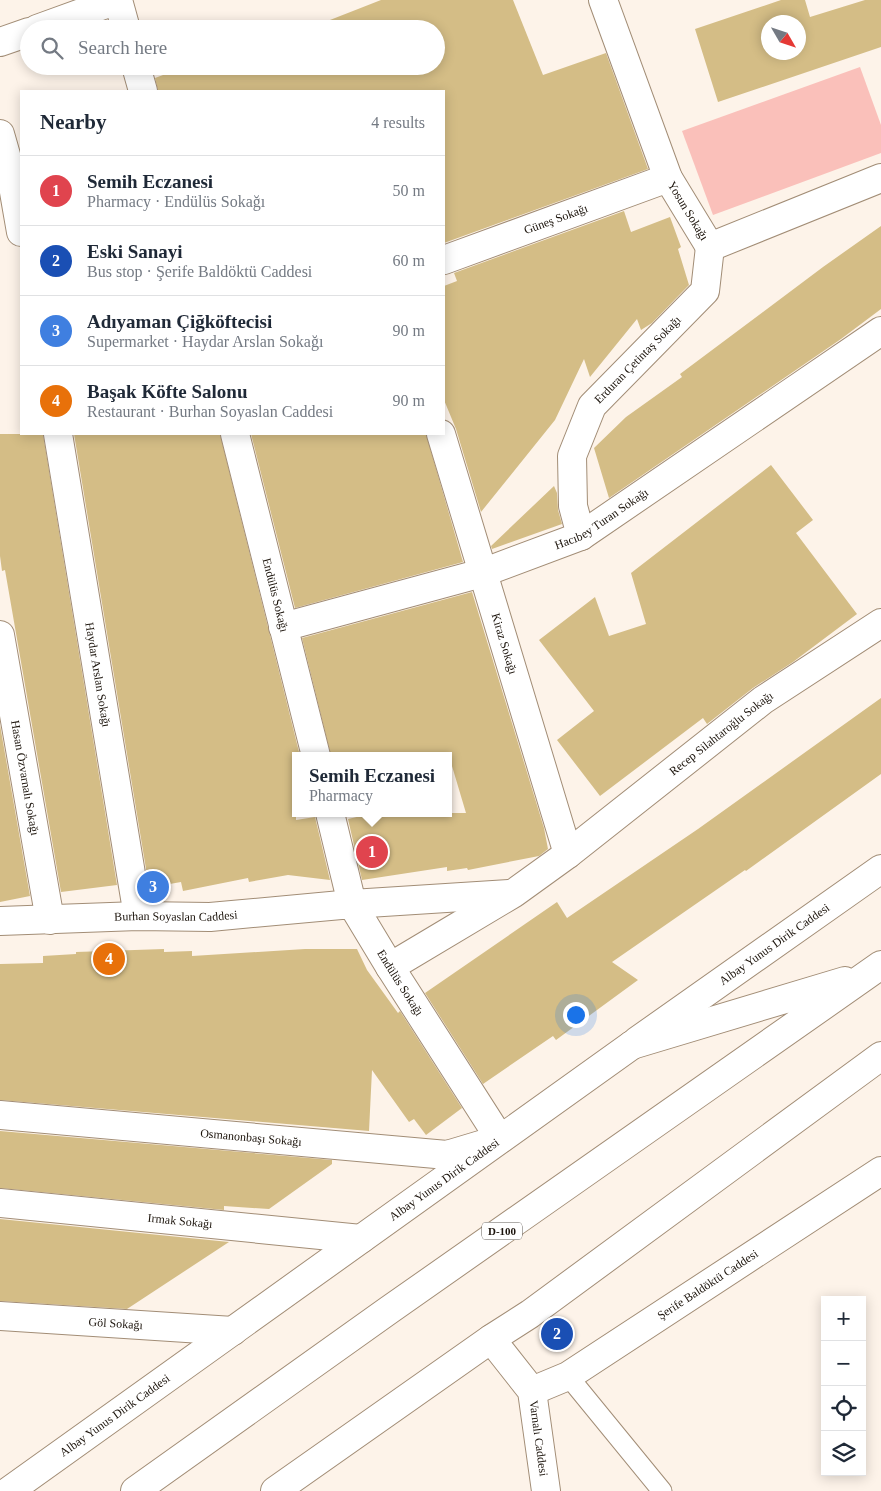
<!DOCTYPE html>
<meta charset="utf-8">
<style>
:root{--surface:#fff;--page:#f6f6f7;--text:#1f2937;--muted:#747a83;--line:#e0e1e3;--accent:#0b8043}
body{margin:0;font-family:"Times New Roman",serif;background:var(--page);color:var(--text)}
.controls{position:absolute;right:15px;bottom:15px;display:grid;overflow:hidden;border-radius:0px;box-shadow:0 2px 12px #0003}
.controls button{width:45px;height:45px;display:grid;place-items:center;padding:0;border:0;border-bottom:1px solid var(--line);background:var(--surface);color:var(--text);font:25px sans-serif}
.compass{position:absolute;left:761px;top:15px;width:45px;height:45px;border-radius:50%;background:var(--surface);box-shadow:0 2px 12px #0003;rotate:129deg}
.you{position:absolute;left:575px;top:1014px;width:18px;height:18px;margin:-12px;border:4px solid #fff;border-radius:50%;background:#1a73e8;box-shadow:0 0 0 8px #1a73e833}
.badge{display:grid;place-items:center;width:32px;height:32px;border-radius:50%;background:var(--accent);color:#fff;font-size:16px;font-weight:700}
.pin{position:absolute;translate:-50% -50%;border:2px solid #fff;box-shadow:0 1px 5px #0006}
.popup{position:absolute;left:292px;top:752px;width:160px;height:65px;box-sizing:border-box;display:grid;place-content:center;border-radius:0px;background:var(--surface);filter:drop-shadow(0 1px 4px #0005);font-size:16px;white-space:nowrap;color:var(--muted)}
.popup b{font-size:19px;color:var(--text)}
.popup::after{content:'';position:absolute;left:50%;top:100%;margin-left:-10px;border:10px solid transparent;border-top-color:var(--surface)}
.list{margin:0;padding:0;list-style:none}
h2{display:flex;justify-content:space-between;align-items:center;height:65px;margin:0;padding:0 20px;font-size:21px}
h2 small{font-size:16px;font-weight:400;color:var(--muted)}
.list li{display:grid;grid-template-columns:32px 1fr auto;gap:15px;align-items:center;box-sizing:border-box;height:70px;padding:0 20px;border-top:1px solid var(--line)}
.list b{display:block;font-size:19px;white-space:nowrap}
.list p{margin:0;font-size:16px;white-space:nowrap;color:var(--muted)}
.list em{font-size:16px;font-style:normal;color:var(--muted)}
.icon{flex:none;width:28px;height:28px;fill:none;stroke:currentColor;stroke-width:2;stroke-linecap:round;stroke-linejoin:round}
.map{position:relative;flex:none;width:881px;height:1491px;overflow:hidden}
.search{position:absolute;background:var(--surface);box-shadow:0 2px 12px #0003;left:20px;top:20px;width:425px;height:55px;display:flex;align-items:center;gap:12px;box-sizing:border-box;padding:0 18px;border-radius:28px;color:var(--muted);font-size:19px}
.panel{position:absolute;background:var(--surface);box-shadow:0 2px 12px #0003;left:20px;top:90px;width:425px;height:345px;border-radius:0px}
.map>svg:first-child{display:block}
</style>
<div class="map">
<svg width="881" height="1491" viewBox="0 0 881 1491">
<rect width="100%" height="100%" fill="#fdf3e9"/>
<path fill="#fac0ba" d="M 860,67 L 881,125 L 881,153 L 713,215 L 682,131 Z"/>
<path fill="#d4bd86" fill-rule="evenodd" d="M 381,0 L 513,0 L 543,75 L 606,53 L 648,169 L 444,243 L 444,91 L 158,91 L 155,78 L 187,66 L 436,66 L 436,29 L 307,29 Z
M 781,0 L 805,0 L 810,17 L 865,0 L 881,0 L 881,47 L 718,102 L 695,29 ZM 768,22 L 798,22 L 798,52 L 768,52 Z
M 624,211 L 631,232 L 670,217 L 681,247 L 678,249 L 689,285 L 652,323 L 641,330 L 637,319 L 590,377 L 584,359 L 555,420 L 481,512 L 456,429 L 444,400 L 444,286 L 457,281 L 454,273 Z
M 881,226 L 881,309 L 841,339 L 609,498 L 594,448 L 626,417 L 682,377 L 680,374 L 823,267 Z
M 0,434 L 43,434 L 117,885 L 61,892 L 5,570 L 2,571 L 0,556 Z
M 74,434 L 220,434 L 300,756 L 296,756 L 296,820 L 315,817 L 330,880 L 288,875 L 249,882 L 248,878 L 183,891 L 181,882 L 153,887 L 152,881 L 148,881 Z
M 251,434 L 426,434 L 463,562 L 295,608 Z
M 771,465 L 813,520 L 796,533 L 857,614 L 793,662 L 753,688 L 707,724 L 703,718 L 600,796 L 557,740 L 594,711 L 539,640 L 595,597 L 609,636 L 646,624 L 631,573 Z
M 554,486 L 557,493 L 558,510 L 562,524 L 492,549 L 491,546 Z
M 472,592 L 544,828 L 548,849 L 539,856 L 468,870 L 467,868 L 447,871 L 447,867 L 362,880 L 348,819 L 374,813 L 466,813 L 449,756 L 331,756 L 302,638 Z
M 881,698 L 881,774 L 746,871 L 745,870 L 612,962 L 638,980 L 556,1040 L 553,1036 L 483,1084 L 425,993 L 557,902 L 567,918 L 698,829 Z
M 0,725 L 30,896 L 0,902 Z
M 164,949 L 164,952 L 192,951 L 192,956 L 305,949 L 357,949 L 367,970 L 398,1013 L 400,1011 L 462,1108 L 426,1135 L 414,1119 L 409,1122 L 372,1070 L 369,1131 L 0,1100 L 0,964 L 43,963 L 43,956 L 76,954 L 76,952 Z
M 0,1131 L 332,1160 L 332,1164 L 269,1209 L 224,1206 L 224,1210 L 0,1188 Z
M 0,1219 L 229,1242 L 127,1309 L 0,1301 Z"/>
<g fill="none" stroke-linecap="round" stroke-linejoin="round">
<g stroke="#a28d76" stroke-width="21">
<path id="lane" d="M 568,1376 L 662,1491"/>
</g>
<g stroke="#a28d76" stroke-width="30">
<g id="street">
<path d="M 118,0 L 126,29"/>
<path id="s1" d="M 603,0 L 668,178 L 710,247"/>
<path d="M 136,66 L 143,91"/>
<path d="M 0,134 L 10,169 L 21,232"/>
<path d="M 710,247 L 881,178"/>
<path id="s2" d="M 444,260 L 668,178"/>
<path id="s3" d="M 58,434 L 138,916"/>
<path id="s4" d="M 235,434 L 316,756"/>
<path id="s5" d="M 441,434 L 568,854"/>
<path id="s6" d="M 581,536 L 573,506 L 572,456 L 592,406 L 705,291 L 710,247"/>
<path id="s7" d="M 283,627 L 482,573 L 581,536 L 881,331"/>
<path id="s8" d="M 0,635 L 50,920"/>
<path d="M 330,813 L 352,904 L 509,894"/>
<path id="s9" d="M 390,967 L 514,893 L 568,854 L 763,700 L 881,623"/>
<path id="s10" d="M 637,1041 L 881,869"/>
<path id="s11" d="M 0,1115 L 447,1155 L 497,1140"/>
<path id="s12" d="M 0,1203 L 361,1239"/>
<path id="s13" d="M 0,1316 L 233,1331"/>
</g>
</g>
<g stroke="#a28d76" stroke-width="30">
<g id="secondary">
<path d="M 37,29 L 117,0"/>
<path d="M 0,42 L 29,32"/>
<path id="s14" d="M 0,921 L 138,916 L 210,917 L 352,904 L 390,967 L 500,1139"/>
<path id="s15" d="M 491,1339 L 532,1391 L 546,1491"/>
<path id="s16" d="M 532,1391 L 568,1376 L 881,1171"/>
</g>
</g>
<g stroke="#a28d76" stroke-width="30">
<g id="primary">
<path id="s17" d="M 9,1491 L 632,1045"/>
</g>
</g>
<g stroke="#a28d76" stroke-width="30">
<path id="highway" d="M 632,1045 L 845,981
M 135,1491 L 389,1310 L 881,965
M 275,1491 L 491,1339 L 530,1314 L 881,1056"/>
</g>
<use href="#lane" stroke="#fff" stroke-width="19"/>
<use href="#street" stroke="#fff" stroke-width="28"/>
<use href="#secondary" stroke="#fff" stroke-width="28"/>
<use href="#primary" stroke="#fff" stroke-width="28"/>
<use href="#highway" stroke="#fff" stroke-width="28"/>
</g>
<g text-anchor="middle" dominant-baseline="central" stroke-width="5" stroke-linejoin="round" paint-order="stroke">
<rect fill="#fff" stroke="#5f5a54" stroke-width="1" x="482" y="1222.5" width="40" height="17" rx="4"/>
<g font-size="11" font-weight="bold" fill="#1b130b">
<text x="502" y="1231">D-100</text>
</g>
<g font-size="12" fill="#1b130b" stroke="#fff">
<text stroke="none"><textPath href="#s1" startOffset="228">Yosun Sokağı</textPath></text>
<text stroke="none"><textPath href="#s2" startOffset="119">Güneş Sokağı</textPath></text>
<text stroke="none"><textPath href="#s6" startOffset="200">Erduran Çetintaş Sokağı</textPath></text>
<text stroke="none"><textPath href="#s7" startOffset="338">Hacıbey Turan Sokağı</textPath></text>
<text stroke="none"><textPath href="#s4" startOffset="166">Endülüs Sokağı</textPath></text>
<text stroke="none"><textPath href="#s5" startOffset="219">Kiraz Sokağı</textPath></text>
<text stroke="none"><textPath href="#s3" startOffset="244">Haydar Arslan Sokağı</textPath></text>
<text stroke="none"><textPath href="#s9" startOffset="406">Recep Silahtaroğlu Sokağı</textPath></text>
<text stroke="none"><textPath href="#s8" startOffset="145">Hasan Özvarnalı Sokağı</textPath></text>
<text stroke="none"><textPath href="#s14" startOffset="176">Burhan Soyaslan Caddesi</textPath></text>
<text stroke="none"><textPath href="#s10" startOffset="168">Albay Yunus Dirik Caddesi</textPath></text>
<text stroke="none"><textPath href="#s14" startOffset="445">Endülüs Sokağı</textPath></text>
<text stroke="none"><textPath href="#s11" startOffset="252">Osmanonbaşı Sokağı</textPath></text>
<text stroke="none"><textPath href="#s17" startOffset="535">Albay Yunus Dirik Caddesi</textPath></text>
<text stroke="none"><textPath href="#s12" startOffset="181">Irmak Sokağı</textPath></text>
<text stroke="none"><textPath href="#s16" startOffset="206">Şerife Baldöktü Caddesi</textPath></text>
<text stroke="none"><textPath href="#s13" startOffset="116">Göl Sokağı</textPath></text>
<text stroke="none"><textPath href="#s17" startOffset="130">Albay Yunus Dirik Caddesi</textPath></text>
<text stroke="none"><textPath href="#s15" startOffset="114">Varnalı Caddesi</textPath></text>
</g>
</g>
</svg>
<div class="controls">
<button>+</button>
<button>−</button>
<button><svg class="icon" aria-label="locate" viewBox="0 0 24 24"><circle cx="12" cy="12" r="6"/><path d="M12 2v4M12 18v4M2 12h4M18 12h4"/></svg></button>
<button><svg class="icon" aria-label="layers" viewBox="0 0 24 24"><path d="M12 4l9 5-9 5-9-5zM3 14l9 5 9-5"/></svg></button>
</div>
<svg class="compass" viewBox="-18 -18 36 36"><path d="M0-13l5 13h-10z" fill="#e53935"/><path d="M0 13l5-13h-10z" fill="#747a83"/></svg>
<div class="you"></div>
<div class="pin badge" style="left:372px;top:852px;background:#e0444e">1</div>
<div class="popup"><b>Semih Eczanesi</b>Pharmacy</div>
<div class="pin badge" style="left:557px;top:1334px;background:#1a4fb4">2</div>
<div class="pin badge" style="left:153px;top:887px;background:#3f7fe0">3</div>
<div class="pin badge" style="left:109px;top:959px;background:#e8710a">4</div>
<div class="search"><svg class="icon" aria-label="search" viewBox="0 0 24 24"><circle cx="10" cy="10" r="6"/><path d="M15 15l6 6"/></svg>Search here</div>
<section class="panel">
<h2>Nearby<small>4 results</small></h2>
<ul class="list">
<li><span class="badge" style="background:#e0444e">1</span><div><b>Semih Eczanesi</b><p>Pharmacy · Endülüs Sokağı</p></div><em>50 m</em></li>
<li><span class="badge" style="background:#1a4fb4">2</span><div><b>Eski Sanayi</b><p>Bus stop · Şerife Baldöktü Caddesi</p></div><em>60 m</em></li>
<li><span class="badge" style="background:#3f7fe0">3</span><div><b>Adıyaman Çiğköftecisi</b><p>Supermarket · Haydar Arslan Sokağı</p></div><em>90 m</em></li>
<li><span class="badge" style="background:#e8710a">4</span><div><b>Başak Köfte Salonu</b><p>Restaurant · Burhan Soyaslan Caddesi</p></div><em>90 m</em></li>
</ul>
</section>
</div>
